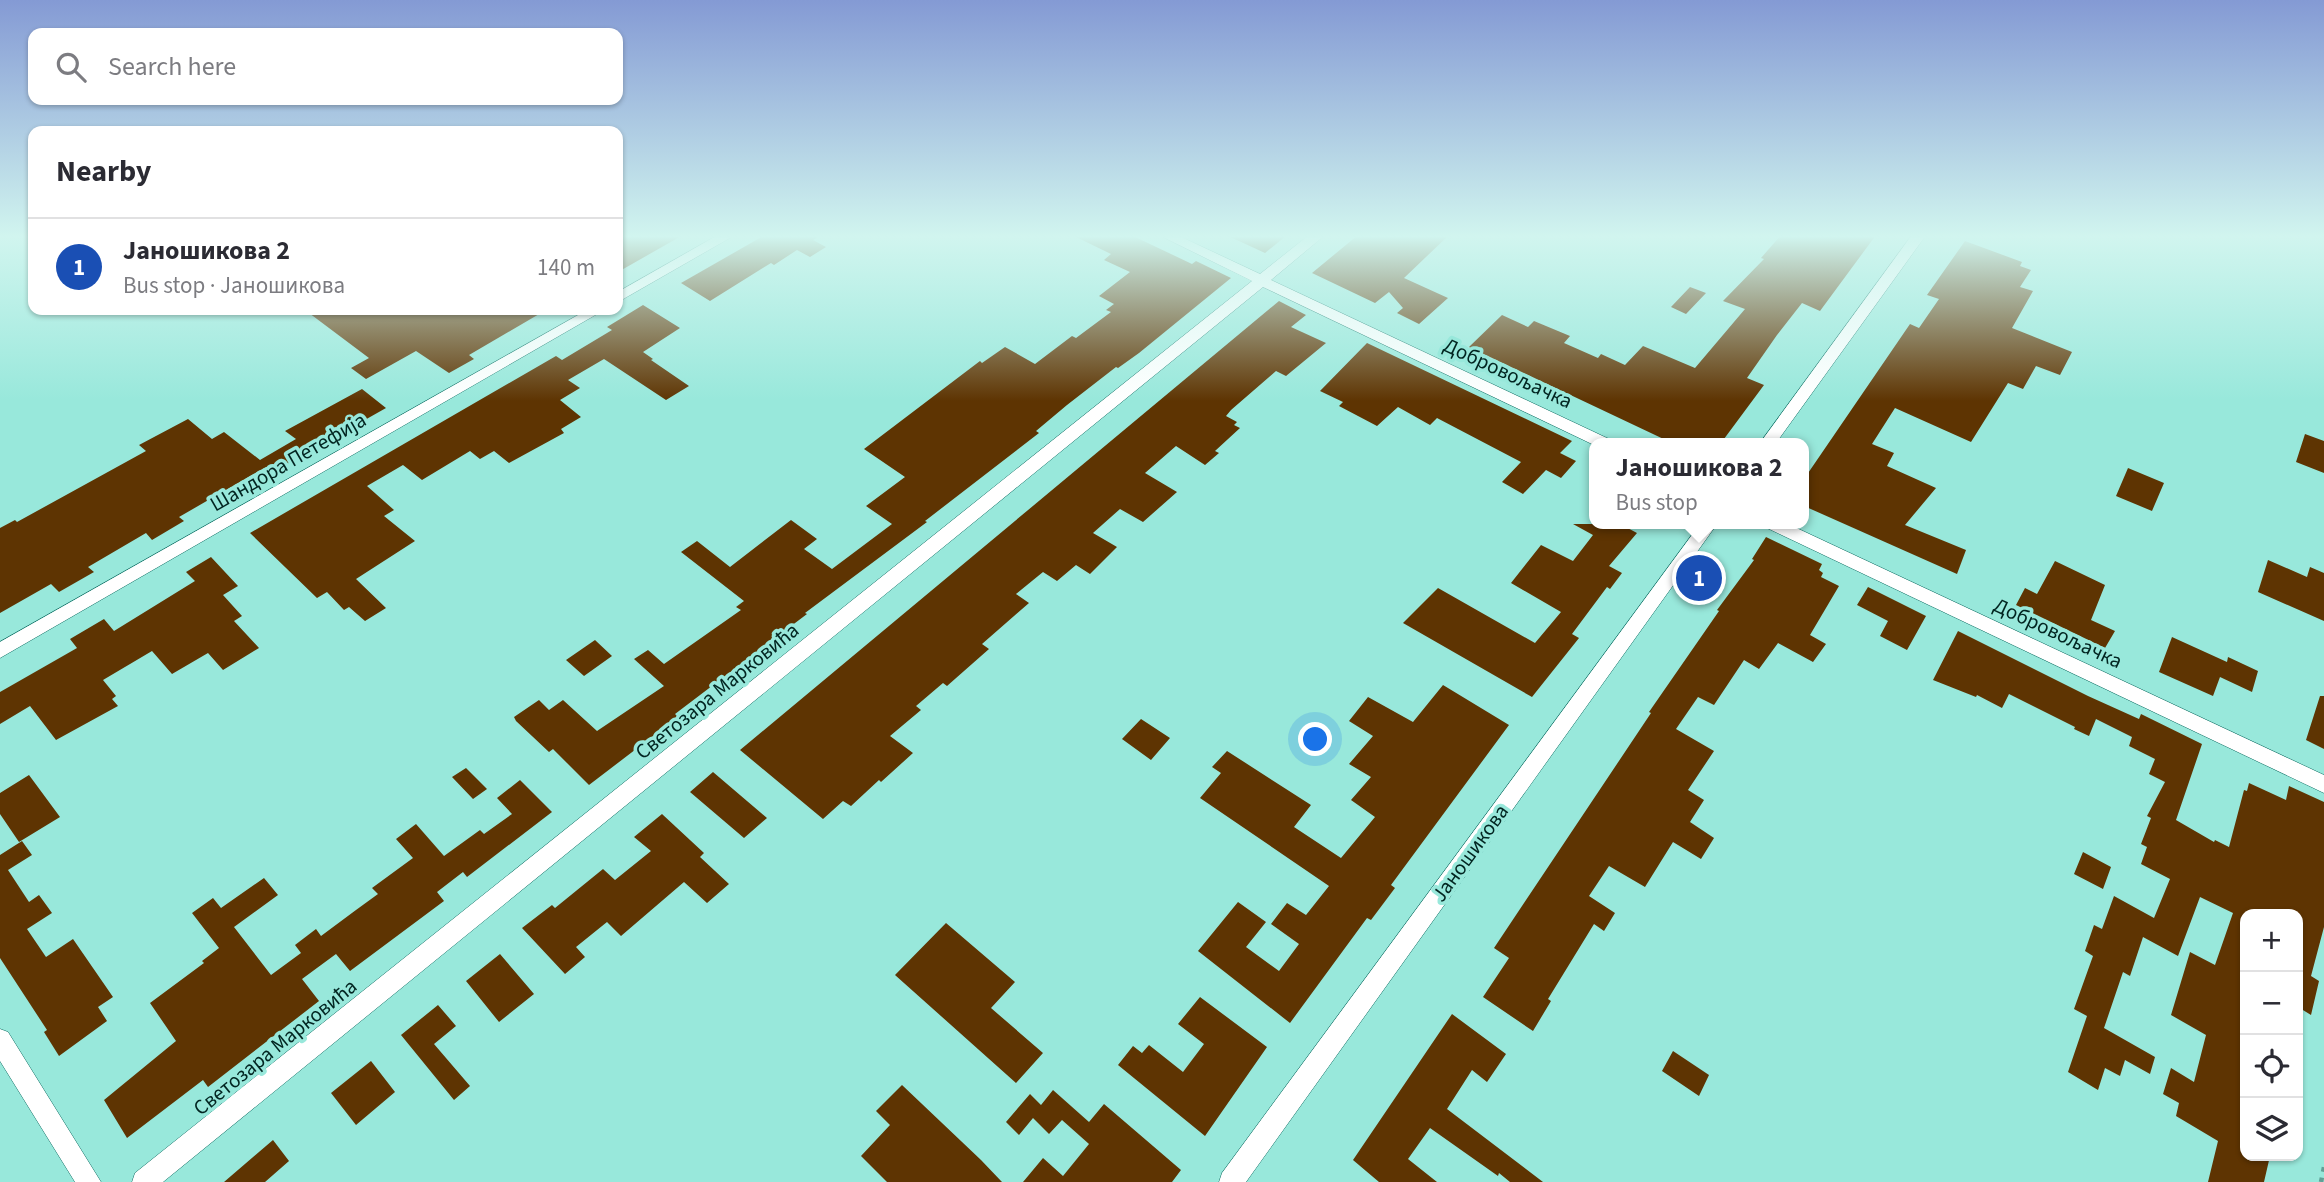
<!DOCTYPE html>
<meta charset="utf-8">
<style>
:root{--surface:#fff;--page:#f7f7f7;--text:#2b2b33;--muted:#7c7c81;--line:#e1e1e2;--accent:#1a73e8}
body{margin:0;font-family:"Source Sans 3",sans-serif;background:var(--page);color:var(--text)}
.controls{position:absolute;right:21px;bottom:21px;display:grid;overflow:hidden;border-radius:14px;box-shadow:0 2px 5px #0004}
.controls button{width:63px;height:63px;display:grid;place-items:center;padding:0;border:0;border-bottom:2px solid var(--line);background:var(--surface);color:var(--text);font:35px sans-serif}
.you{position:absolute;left:1316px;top:740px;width:24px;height:24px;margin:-18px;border:5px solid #fff;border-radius:50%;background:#1a73e8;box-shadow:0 0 0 10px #1a73e833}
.badge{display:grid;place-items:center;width:46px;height:46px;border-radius:50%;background:var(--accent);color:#fff;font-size:23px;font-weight:700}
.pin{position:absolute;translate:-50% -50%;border:4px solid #fff;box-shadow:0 2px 7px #0006}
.popup{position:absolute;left:1589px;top:438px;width:220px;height:91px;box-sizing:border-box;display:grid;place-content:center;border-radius:14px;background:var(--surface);filter:drop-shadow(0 2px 5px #0005);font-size:23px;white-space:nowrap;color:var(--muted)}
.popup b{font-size:26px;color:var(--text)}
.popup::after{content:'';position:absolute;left:50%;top:100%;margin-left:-14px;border:14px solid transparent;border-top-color:var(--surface)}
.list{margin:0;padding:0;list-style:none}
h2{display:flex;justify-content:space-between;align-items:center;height:91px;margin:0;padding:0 28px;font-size:30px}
h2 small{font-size:23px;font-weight:400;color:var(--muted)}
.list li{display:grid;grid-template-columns:46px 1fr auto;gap:21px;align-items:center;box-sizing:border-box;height:98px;padding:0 28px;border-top:2px solid var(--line)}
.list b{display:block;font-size:26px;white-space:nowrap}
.list p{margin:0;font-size:23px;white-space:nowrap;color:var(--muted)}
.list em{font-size:23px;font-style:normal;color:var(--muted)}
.icon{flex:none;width:38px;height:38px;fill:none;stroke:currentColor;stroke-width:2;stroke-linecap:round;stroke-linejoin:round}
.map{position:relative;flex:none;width:2324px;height:1182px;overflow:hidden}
.search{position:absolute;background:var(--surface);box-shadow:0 2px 5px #0004;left:28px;top:28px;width:595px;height:77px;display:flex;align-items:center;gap:18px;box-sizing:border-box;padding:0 24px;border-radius:14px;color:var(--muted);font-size:26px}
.panel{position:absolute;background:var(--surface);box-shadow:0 2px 5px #0004;left:28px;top:126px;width:595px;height:189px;border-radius:14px}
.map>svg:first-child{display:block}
</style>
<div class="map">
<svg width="2324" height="1182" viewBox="0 0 2324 1182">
<rect width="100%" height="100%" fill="#98e8db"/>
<path fill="#5e3402" d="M 618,235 L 683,235 L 618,272 Z
M 765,235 L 821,235 L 813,240 L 826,247 L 810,257 L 797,250 L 774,265 L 771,263 L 710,301 L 681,283 Z
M 1072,235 L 1131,235 L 1192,264 L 1196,261 L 1231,278 L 1139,353 L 1118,368 L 1116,367 L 1067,405 L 1036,431 L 1039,433 L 925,521 L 927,522 L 805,613 L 807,614 L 675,714 L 678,717 L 589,785 L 553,749 L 549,752 L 516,721 L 514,717 L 539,700 L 549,710 L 563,700 L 597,731 L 664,686 L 634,659 L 648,650 L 664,664 L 741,610 L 736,607 L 744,601 L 681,552 L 697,541 L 730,567 L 791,520 L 817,539 L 804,549 L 832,569 L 892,524 L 866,506 L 905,477 L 864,449 L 980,361 L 982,363 L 1005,347 L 1035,364 L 1072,336 L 1076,338 L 1111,312 L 1106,310 L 1114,304 L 1099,296 L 1130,272 L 1104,260 L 1111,254 Z
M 1226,235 L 1287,235 L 1265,253 Z
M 1358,235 L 1449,235 L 1404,278 L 1448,298 L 1419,324 L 1397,313 L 1403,308 L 1389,292 L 1375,303 L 1312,273 Z
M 1781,235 L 1876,235 L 1820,311 L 1802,303 L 1777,335 L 1747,378 L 1764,385 L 1721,443 L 1672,443 L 1469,347 L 1502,315 L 1528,327 L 1534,321 L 1570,336 L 1564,343 L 1598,358 L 1601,354 L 1625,365 L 1643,346 L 1695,368 L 1745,309 L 1723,301 L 1764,259 L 1761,258 Z
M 1965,241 L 2022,262 L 2020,266 L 2031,270 L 2020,287 L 2033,291 L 2012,328 L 2072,352 L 2060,375 L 2036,366 L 2023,389 L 2008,383 L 1971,442 L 1895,408 L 1872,444 L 1894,453 L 1887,466 L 1936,488 L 1905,525 L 1966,550 L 1957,574 L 1804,506 L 1804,479 L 1910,324 L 1919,328 L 1939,299 L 1927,295 Z
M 1690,287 L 1706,293 L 1686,314 L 1671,307 Z
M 1279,301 L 1306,315 L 1291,327 L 1326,343 L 1286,376 L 1276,371 L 1231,410 L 1226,416 L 1237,422 L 1234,425 L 1240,428 L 1215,451 L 1219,453 L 1205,465 L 1176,446 L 1145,473 L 1177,492 L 1143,522 L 1120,509 L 1093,533 L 1117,547 L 1090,574 L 1076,565 L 1057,581 L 1043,572 L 1016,594 L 1029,603 L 982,644 L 989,649 L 947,686 L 943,683 L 916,706 L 921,710 L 890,736 L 913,753 L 881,782 L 879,780 L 851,806 L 843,801 L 823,819 L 740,750 Z
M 643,305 L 680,328 L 643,352 L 653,359 L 651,360 L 689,386 L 666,400 L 604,359 L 568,380 L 580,388 L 560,400 L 581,417 L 561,429 L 564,433 L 509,463 L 494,451 L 480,459 L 470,451 L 422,480 L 403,465 L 367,486 L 394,510 L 384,516 L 415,541 L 356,579 L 386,608 L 365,621 L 349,607 L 344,610 L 327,592 L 317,598 L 250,533 L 556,356 L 562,360 L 612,330 L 607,327 Z
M 305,310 L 546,310 L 469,355 L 474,359 L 449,373 L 416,351 L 366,379 L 351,368 L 369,358 Z
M 1367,343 L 1572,441 L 1560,453 L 1576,461 L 1561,478 L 1546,470 L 1523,494 L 1502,482 L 1521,462 L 1437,418 L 1430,425 L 1398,407 L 1377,426 L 1339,406 L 1343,402 L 1320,391 Z
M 362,389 L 386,408 L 271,473 L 264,468 L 179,517 L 184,521 L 152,540 L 146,533 L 88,567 L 94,572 L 59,592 L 51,584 L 0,613 L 0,528 L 15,520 L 17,522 L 146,451 L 139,445 L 188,419 L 212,439 L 224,432 L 260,460 L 296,439 L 285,431 Z
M 2305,434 L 2324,441 L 2324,473 L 2296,462 Z
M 2128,468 L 2164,483 L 2152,511 L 2116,496 Z
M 1573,524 L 1620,524 L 1637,533 L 1609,566 L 1622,573 L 1610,589 L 1607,587 L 1572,634 L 1579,638 L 1532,697 L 1403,623 L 1438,588 L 1535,643 L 1561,612 L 1511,583 L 1541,545 L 1573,561 L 1593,535 Z
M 1766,537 L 1822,564 L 1819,570 L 1823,573 L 1821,577 L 1839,586 L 1810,635 L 1826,644 L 1813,662 L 1778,643 L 1759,669 L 1744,660 L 1714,705 L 1698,697 L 1676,729 L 1714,751 L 1688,790 L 1704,800 L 1690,822 L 1714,838 L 1701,859 L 1673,842 L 1645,887 L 1609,866 L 1589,896 L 1615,913 L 1604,931 L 1594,924 L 1548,999 L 1551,1001 L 1533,1031 L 1483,997 L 1509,958 L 1494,948 L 1651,713 L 1649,712 L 1719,611 L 1717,610 L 1754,560 L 1752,559 Z
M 211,557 L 238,586 L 223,595 L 242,616 L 234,621 L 259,648 L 223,670 L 208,653 L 172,674 L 152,651 L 103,680 L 116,696 L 112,699 L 118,706 L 56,740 L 30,706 L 0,724 L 0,692 L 77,648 L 70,639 L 104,619 L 114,631 L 195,581 L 186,572 Z
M 2268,560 L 2307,577 L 2310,567 L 2324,573 L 2324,621 L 2258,592 Z
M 2055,561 L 2105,585 L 2091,620 L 2115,631 L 2105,648 L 2016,605 L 2025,588 L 2037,594 Z
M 1868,587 L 1926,616 L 1907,650 L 1880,636 L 1888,621 L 1857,605 Z
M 1958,631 L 2088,696 L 2139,719 L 2141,714 L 2202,744 L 2176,820 L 2214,842 L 2215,840 L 2229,847 L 2244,790 L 2247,791 L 2249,783 L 2286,800 L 2289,786 L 2324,802 L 2324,927 L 2311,976 L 2319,981 L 2311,1015 L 2298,1007 L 2298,914 L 2245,914 L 2245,935 L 2242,947 L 2245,949 L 2245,1156 L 2270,1156 L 2264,1182 L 2208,1182 L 2218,1141 L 2176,1116 L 2179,1103 L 2163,1094 L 2171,1068 L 2194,1082 L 2206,1035 L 2171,1015 L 2190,952 L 2215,965 L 2233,913 L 2200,897 L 2178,956 L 2143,937 L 2130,976 L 2123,972 L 2104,1028 L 2155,1057 L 2150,1074 L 2125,1060 L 2120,1076 L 2105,1068 L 2098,1090 L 2068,1072 L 2087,1016 L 2074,1009 L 2093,956 L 2085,951 L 2094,925 L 2102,929 L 2114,896 L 2154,918 L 2170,879 L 2141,864 L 2147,847 L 2141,844 L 2151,818 L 2147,816 L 2165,782 L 2149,774 L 2155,759 L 2129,746 L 2132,737 L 2096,719 L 2089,736 L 2074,729 L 2075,727 L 2009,694 L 2002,708 L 1977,695 L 1976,697 L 1933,680 Z
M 2172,637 L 2227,662 L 2228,657 L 2258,671 L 2252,692 L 2220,677 L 2213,696 L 2159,672 Z
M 595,640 L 612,656 L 584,676 L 566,660 Z
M 1443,685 L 1509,725 L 1391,885 L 1395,888 L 1371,920 L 1367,918 L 1290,1023 L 1198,951 L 1238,902 L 1266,922 L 1246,947 L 1279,971 L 1299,944 L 1271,924 L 1287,903 L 1306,915 L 1329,886 L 1200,798 L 1221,773 L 1212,767 L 1227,751 L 1311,805 L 1294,827 L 1341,858 L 1375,817 L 1351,800 L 1371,777 L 1349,764 L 1373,736 L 1349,721 L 1368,697 L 1413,722 Z
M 2320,696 L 2324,696 L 2324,749 L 2306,740 Z
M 1141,719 L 1170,738 L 1151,760 L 1122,739 Z
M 466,768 L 487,789 L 473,799 L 452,777 Z
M 713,772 L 767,818 L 744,838 L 690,792 Z
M 29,775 L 60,817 L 19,842 L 0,814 L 0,793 Z
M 520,780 L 552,812 L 467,877 L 463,872 L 437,892 L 444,901 L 350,971 L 336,954 L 302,979 L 319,1001 L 208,1087 L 203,1080 L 127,1138 L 104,1100 L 176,1041 L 150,1003 L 204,963 L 202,961 L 219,948 L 192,913 L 213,898 L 221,908 L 264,878 L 278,895 L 234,927 L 271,975 L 301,953 L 295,945 L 316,929 L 321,936 L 356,910 L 378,894 L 372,888 L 413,858 L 396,839 L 416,824 L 444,856 L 480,830 L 484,834 L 512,814 L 497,798 Z
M 662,814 L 704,853 L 700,857 L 729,884 L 707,903 L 684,882 L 621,936 L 607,922 L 576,947 L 585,957 L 565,974 L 522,928 L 552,905 L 555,908 L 603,869 L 615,880 L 651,851 L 634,837 Z
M 22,841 L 32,855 L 8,870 L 29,902 L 39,895 L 52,913 L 27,929 L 46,957 L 73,939 L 113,997 L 98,1007 L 107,1021 L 59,1056 L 44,1032 L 47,1030 L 0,958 L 0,855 Z
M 2083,852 L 2111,867 L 2103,889 L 2074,874 Z
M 946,923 L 1015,982 L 991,1008 L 1043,1053 L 1016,1083 L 895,975 Z
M 500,954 L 534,994 L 499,1022 L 466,981 Z
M 1200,997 L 1267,1047 L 1205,1136 L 1118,1065 L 1133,1046 L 1142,1053 L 1149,1045 L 1183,1072 L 1204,1044 L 1178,1024 Z
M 438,1005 L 456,1026 L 434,1044 L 470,1086 L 454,1100 L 401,1035 Z
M 1452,1014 L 1506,1054 L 1487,1082 L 1472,1070 L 1447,1109 L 1543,1182 L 1510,1182 L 1499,1173 L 1498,1176 L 1430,1128 L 1408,1159 L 1437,1182 L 1379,1182 L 1353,1160 Z
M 1673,1051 L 1709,1075 L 1699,1096 L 1662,1071 Z
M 371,1061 L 395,1092 L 356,1125 L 331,1093 Z
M 902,1085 L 981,1160 L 1002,1182 L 887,1182 L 861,1156 L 890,1125 L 876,1111 Z
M 1053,1090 L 1089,1122 L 1104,1104 L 1181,1170 L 1172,1182 L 1023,1182 L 1043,1158 L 1063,1176 L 1089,1144 L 1062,1120 L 1049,1134 L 1033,1118 L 1019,1135 L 1006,1122 L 1030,1094 L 1041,1105 Z
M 273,1140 L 289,1161 L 265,1182 L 224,1182 Z"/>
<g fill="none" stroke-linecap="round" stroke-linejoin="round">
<g stroke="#0c6a60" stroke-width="1">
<path id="minor" d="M 718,235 L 735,235 L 618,302 L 618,292 Z
M 1159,235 L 1177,235 L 1260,274 L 1309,235 L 1325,235 L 1271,280 L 1609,439 L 1611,443 L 1594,445 L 1263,287 L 163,1182 L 132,1182 L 135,1173 L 1252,281 Z
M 1912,235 L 1926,235 L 1776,443 L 1760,443 Z
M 587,310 L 604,310 L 0,658 L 0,642 Z
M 1700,524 L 1717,524 L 1246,1182 L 1219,1182 L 1222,1173 Z
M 1765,524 L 1788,524 L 2324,775 L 2324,793 L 1767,528 Z
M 0,1029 L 8,1032 L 101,1182 L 75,1182 L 0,1061 Z"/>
</g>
<path stroke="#60a096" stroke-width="4.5" stroke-dasharray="4.5 6" stroke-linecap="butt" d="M 2321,1182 L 2324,1167"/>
<use href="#minor" fill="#fff" fill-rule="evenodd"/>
</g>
<linearGradient id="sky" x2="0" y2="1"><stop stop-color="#849ad4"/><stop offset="0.59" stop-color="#d1f5ef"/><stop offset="1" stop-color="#d1f5ef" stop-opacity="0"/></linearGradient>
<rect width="2324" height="401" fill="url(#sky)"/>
<g text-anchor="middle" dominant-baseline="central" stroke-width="7" stroke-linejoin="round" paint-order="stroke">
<g font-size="21" fill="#022521" stroke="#98e8db">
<text transform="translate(1508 373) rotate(25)">Добровољачка</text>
<text transform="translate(288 462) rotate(-30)">Шандора Петефија</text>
<text transform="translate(2058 633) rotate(25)">Добровољачка</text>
<text transform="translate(717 691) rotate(-39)">Светозара Марковића</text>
<text transform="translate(1470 853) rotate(-54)">Јаношикова</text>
<text transform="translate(275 1047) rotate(-39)">Светозара Марковића</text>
</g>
</g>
</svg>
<div class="controls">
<button>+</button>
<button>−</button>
<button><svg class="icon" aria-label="locate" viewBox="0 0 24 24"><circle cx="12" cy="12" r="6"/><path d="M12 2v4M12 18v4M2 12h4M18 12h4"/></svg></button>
<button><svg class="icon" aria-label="layers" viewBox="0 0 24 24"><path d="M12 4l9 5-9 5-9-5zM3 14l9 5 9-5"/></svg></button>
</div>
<div class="you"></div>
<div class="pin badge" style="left:1699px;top:578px;background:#1a4fb4">1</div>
<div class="popup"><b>Јаношикова 2</b>Bus stop</div>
<div class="search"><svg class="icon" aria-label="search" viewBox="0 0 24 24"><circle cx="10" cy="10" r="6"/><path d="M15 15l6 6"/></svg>Search here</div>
<section class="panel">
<h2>Nearby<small></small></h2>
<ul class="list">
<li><span class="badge" style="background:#1a4fb4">1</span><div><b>Јаношикова 2</b><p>Bus stop · Јаношикова</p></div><em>140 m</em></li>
</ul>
</section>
</div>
